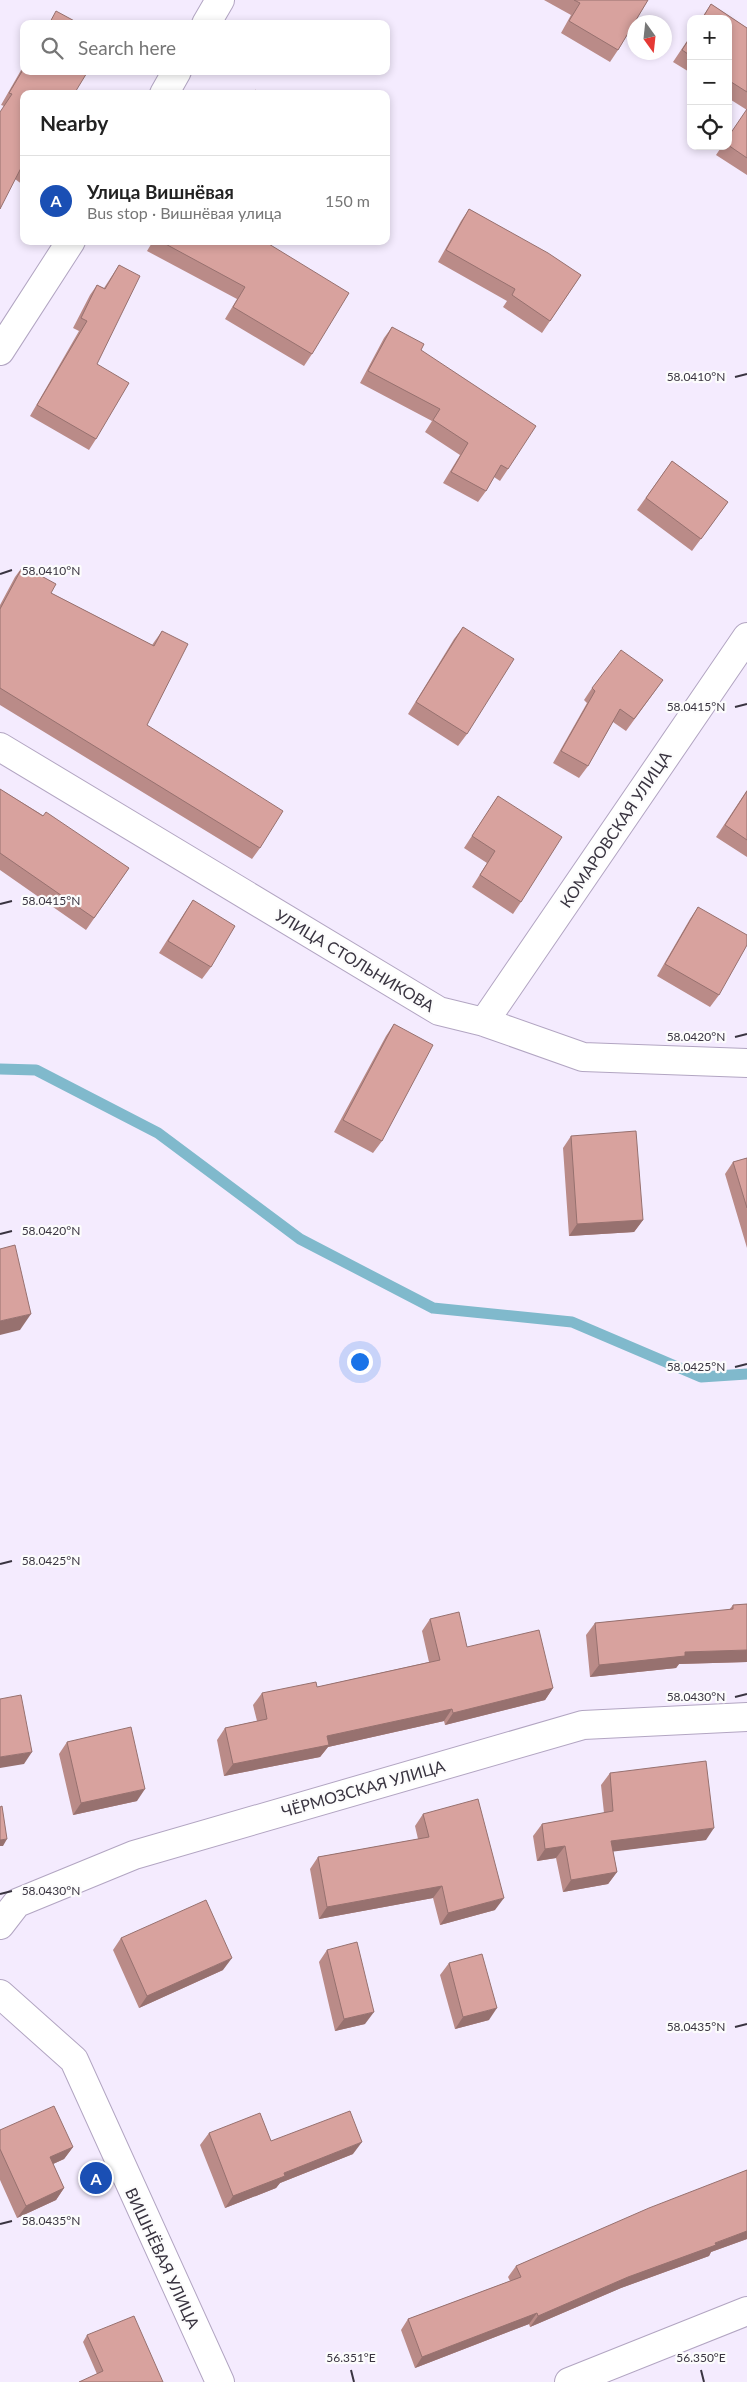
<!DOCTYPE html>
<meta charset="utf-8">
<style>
:root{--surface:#fff;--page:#f6f6f6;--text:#222;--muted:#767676;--line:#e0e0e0;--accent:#0b8043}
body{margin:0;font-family:Lato,sans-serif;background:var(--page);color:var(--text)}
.controls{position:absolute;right:15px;top:15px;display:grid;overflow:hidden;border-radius:10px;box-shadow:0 2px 8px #0003}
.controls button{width:45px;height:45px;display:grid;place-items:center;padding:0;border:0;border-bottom:1px solid var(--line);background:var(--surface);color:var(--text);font:25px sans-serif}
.compass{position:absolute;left:627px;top:15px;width:45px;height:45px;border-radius:50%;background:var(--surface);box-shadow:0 2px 8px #0003;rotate:165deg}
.you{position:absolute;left:359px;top:1361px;width:18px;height:18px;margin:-12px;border:4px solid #fff;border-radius:50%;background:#1a73e8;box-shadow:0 0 0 8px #1a73e833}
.badge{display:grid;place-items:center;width:32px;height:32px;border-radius:50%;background:var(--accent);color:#fff;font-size:16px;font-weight:700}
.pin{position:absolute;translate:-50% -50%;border:2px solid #fff;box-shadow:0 1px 5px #0006}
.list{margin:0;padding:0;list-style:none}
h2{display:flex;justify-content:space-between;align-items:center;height:65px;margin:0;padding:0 20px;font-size:21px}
h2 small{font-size:16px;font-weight:400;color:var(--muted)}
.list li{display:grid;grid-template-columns:32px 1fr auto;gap:15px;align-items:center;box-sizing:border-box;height:90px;padding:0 20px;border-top:1px solid var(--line)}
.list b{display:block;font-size:19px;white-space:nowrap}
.list p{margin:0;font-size:16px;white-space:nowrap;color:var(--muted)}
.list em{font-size:16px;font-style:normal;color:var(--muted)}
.icon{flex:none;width:28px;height:28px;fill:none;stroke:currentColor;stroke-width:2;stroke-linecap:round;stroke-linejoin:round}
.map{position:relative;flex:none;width:747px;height:2382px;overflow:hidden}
.search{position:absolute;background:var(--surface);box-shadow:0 2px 8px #0003;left:20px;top:20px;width:370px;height:55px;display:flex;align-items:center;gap:12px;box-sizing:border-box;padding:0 18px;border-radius:10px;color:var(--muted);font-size:19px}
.panel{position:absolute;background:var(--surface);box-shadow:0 2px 8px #0003;left:20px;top:90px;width:370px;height:155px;border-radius:10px}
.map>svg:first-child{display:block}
</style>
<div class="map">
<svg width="747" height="2382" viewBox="0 0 747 2382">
<rect width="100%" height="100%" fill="#f4ebfe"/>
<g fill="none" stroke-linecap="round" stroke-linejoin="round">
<path stroke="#80b9cc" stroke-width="11" d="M 0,1069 L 36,1070 L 158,1133 L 300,1239 L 433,1308 L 572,1322 L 701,1377 L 747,1374"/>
<g stroke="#b2a5c2" stroke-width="30">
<path id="street" d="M 206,24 L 220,0
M 164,94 L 177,71
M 0,351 L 71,241
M 0,747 L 439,1011 L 484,1022 L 583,1057 L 747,1063
M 484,1022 L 747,637
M 0,1925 L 17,1903 L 134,1855 L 583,1725 L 747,1717"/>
</g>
<g stroke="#b2a5c2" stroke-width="30">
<path id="secondary" d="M 0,1994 L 74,2060 L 220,2382
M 569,2382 L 747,2311"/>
</g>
<use href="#street" stroke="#fff" stroke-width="28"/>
<use href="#secondary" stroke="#fff" stroke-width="28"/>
</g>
<path fill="#ba8b88" d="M 544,0 L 648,0 L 618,50 L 610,62 L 561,33 L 571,15 Z
M 711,4 L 747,28 L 747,175 L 716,155 L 722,146 L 728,146 L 728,137 L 747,110 L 728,98 L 728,19 L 701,19 Z
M 691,35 L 691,73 L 673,62 Z
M 24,65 L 24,184 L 23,185 L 15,179 L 4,106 L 1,105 Z
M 469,209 L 581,275 L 542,333 L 503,307 L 507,301 L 438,262 L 461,221 Z
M 153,241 L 264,241 L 312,354 L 304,366 L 225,319 L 237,299 L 147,251 Z
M 119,265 L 97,364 L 96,439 L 89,450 L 30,416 L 79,331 L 73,328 L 90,295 L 97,285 L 104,288 Z
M 392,327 L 421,350 L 508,469 L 500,481 L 494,477 L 486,491 L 478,502 L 443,483 L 460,455 L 425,432 L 432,421 L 360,383 L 384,338 Z
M 672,461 L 728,502 L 692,551 L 637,510 Z
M 23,566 L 51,593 L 152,645 L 162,631 L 147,725 L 260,848 L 252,859 L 0,705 L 0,605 L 15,577 Z
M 463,627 L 467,734 L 458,746 L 408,714 L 454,639 Z
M 663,680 L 626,731 L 613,722 L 588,766 L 579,778 L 553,763 L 587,703 L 584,700 L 592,688 Z
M 0,789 L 129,868 L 86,930 L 0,870 Z
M 747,790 L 747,857 L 716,837 Z
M 498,796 L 521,902 L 513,914 L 472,887 L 487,863 L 464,848 Z
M 193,900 L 211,967 L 202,979 L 159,953 L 185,912 Z
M 698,907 L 719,995 L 710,1007 L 657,976 L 690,919 Z
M 394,1024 L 382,1141 L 373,1153 L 334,1132 L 386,1036 Z
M 571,1136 L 643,1220 L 634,1232 L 569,1236 L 563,1148 Z
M 747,1158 L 747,1248 L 725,1174 L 733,1162 Z
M 747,1604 L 747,1662 L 679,1664 L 676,1668 L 590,1677 L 586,1635 L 595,1623 L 729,1610 L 733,1605 Z
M 430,1619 L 467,1647 L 553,1688 L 545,1700 L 445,1725 L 444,1721 L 328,1747 L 320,1757 L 224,1776 L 217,1740 L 225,1728 L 257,1721 L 253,1705 L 262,1693 L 317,1687 L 429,1662 L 422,1631 Z
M 67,1742 L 137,1801 L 73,1815 L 59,1754 Z
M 610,1773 L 706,1840 L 613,1851 L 617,1872 L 608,1884 L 563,1892 L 556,1858 L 537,1861 L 533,1836 L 542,1824 L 604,1813 L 601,1785 Z
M 423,1814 L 495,1910 L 440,1925 L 433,1898 L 319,1919 L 310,1869 L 318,1857 L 418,1839 L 415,1826 Z
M 121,1938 L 223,1970 L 139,2008 L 113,1950 Z
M 327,1950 L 365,2024 L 335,2031 L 319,1962 Z
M 449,1963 L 489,2020 L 455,2029 L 440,1975 Z
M 0,2130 L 73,2147 L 64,2159 L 53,2164 L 64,2188 L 56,2200 L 17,2218 L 0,2180 Z
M 209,2133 L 271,2141 L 353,2154 L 280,2183 L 276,2188 L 225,2208 L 200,2145 Z
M 747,2170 L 747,2239 L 711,2252 L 709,2256 L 621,2288 L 530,2327 L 529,2324 L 415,2368 L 401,2330 L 408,2319 L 510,2281 L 508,2277 L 516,2266 Z
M 87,2335 L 163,2382 L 97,2374 L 83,2342 Z"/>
<path fill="#97716f" d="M 643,1220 L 634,1232 L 569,1236 L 577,1224 Z
M 31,1314 L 20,1330 L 0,1335 L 0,1321 Z
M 747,1650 L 747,1662 L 679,1664 L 676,1668 L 590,1677 L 599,1665 L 685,1652 Z
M 553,1688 L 545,1700 L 445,1725 L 453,1713 Z
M 452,1709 L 444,1721 L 328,1747 L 320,1757 L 224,1776 L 233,1764 L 327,1736 Z
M 32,1752 L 24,1764 L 0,1768 L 0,1757 Z
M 145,1789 L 137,1801 L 73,1815 L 81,1803 Z
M 714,1828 L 706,1840 L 602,1853 L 611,1841 Z
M 7,1839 L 3,1846 L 0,1846 L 0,1840 Z
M 565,1846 L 556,1858 L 537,1861 L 545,1849 Z
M 617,1872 L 608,1884 L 563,1892 L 571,1880 Z
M 442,1886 L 433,1898 L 319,1919 L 327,1907 Z
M 504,1898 L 495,1910 L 440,1925 L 448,1913 Z
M 232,1958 L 223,1970 L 139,2008 L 147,1996 Z
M 497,2008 L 489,2020 L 455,2029 L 463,2017 Z
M 374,2012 L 365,2024 L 335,2031 L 344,2019 Z
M 362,2142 L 353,2154 L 280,2183 L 276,2188 L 225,2208 L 233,2196 L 284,2173 Z
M 73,2147 L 64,2159 L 42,2169 L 50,2157 Z
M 64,2188 L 56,2200 L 17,2218 L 26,2206 Z
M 747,2231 L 747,2239 L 711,2252 L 709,2256 L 621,2288 L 530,2327 L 538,2316 L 628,2277 Z
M 537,2313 L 529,2324 L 415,2368 L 422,2357 Z"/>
<path fill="#d8a29e" stroke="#97716f" d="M 574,0 L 648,0 L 618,50 L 569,21 L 580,3 Z
M 711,4 L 747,28 L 747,92 L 728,80 L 728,19 L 702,19 Z
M 56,11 L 80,24 L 49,24 Z
M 691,36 L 691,56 L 682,50 Z
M 24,68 L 24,71 L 88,71 L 74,94 L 24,94 L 24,167 L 22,166 L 0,209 L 0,112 L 12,94 L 9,93 Z
M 255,90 L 261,94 L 253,94 Z
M 747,109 L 747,158 L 728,145 L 728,137 Z
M 469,209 L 548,253 L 581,275 L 550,321 L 512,295 L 515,289 L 446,250 Z
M 160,241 L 264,241 L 349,293 L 312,354 L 233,307 L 245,287 Z
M 119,265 L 140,276 L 97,364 L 129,383 L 96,439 L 37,405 L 87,321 L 81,318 L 97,285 L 105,289 Z
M 392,327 L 424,344 L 421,350 L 536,426 L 508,469 L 501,465 L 486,491 L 451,472 L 468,443 L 433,420 L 440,409 L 368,371 Z
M 672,461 L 728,502 L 701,539 L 646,498 Z
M 23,566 L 56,584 L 51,593 L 154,646 L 162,631 L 188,644 L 147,725 L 283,811 L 260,848 L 0,688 L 0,609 Z
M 463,627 L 514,659 L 467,734 L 416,702 Z
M 621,650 L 663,680 L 634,719 L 620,709 L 588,766 L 561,751 L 595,691 L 592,688 Z
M 0,789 L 43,816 L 46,812 L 129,868 L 94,918 L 0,853 Z
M 747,791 L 747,840 L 725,825 Z
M 498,796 L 562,837 L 521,902 L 480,875 L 495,851 L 472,836 Z
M 193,900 L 235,926 L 211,967 L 168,941 Z
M 698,907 L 747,935 L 747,945 L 719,995 L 665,964 Z
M 394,1024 L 433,1045 L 382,1141 L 343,1120 Z
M 636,1131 L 643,1220 L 577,1224 L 571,1136 Z
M 747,1158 L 747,1208 L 733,1162 Z
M 15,1245 L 31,1314 L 0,1321 L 0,1249 Z
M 747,1604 L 747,1650 L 685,1652 L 685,1656 L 599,1665 L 595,1623 L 733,1609 L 733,1605 Z
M 459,1612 L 467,1647 L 539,1630 L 553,1688 L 453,1713 L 452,1709 L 327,1736 L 329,1745 L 233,1764 L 225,1728 L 267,1719 L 262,1693 L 316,1682 L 317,1687 L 440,1660 L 430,1619 Z
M 21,1695 L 32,1752 L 0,1757 L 0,1699 Z
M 131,1727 L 145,1789 L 81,1803 L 67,1742 Z
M 706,1761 L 714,1828 L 611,1841 L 617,1872 L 571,1880 L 565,1846 L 545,1849 L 542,1824 L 613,1811 L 610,1773 Z
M 478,1799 L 504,1898 L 448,1913 L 442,1886 L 327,1907 L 318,1857 L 429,1837 L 423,1814 Z
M 2,1806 L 7,1839 L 0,1840 L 0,1807 Z
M 206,1900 L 232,1958 L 147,1996 L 121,1938 Z
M 357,1942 L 374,2012 L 344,2019 L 327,1950 Z
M 482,1954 L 497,2008 L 463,2017 L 449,1963 Z
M 54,2106 L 73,2147 L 50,2157 L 64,2188 L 26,2206 L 0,2149 L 0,2130 Z
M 350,2111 L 362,2142 L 284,2173 L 285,2176 L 233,2196 L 209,2133 L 260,2113 L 271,2141 Z
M 747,2170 L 747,2231 L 715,2243 L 716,2245 L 628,2277 L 538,2316 L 537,2313 L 422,2357 L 408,2319 L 521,2277 L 516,2266 L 649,2208 Z
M 134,2316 L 163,2382 L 79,2382 L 103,2371 L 87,2335 Z"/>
<path fill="none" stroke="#393440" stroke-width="2" d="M 735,377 L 747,374M 0,574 L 12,570M 735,707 L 747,704M 0,904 L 12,901M 735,1037 L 747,1034M 0,1234 L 12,1231M 735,1367 L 747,1364M 0,1564 L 12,1561M 735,1697 L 747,1694M 0,1894 L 12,1891M 735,2027 L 747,2024M 0,2224 L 12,2221M 351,2370 L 354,2382M 701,2370 L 704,2382"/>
<g text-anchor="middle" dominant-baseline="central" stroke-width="4.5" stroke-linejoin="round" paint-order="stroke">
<g font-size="16" fill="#393440" stroke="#fcfcfc">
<text transform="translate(615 829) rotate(-56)">КОМАРОВСКАЯ УЛИЦА</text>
<text transform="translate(355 960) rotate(31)">УЛИЦА СТОЛЬНИКОВА</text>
<text transform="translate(363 1788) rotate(-16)">ЧЁРМОЗСКАЯ УЛИЦА</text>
<text transform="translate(163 2258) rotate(65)">ВИШНЁВАЯ УЛИЦА</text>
</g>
</g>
<g font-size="12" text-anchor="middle" fill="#393440" stroke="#fcfcfc" stroke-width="4.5" stroke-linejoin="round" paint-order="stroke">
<text x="696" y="381">58.0410°N</text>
<text x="51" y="575">58.0410°N</text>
<text x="696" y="711">58.0415°N</text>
<text x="51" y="905">58.0415°N</text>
<text x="696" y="1041">58.0420°N</text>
<text x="51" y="1235">58.0420°N</text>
<text x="696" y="1371">58.0425°N</text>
<text x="51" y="1565">58.0425°N</text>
<text x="696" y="1701">58.0430°N</text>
<text x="51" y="1895">58.0430°N</text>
<text x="696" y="2031">58.0435°N</text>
<text x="51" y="2225">58.0435°N</text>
<text x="351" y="2362">56.351°E</text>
<text x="701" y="2362">56.350°E</text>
</g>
</svg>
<div class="controls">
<button>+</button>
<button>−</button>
<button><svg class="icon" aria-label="locate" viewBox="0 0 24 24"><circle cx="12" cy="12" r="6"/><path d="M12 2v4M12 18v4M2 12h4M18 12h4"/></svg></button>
</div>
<svg class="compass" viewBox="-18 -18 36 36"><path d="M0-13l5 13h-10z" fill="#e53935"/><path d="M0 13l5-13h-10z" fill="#767676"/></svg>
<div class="you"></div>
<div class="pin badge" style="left:96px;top:2178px;background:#1a4fb4">A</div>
<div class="search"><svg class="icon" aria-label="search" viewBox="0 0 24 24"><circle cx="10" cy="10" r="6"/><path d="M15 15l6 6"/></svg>Search here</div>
<section class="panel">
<h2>Nearby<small></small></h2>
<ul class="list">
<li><span class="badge" style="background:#1a4fb4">A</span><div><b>Улица Вишнёвая</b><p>Bus stop · Вишнёвая улица</p></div><em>150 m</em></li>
</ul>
</section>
</div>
